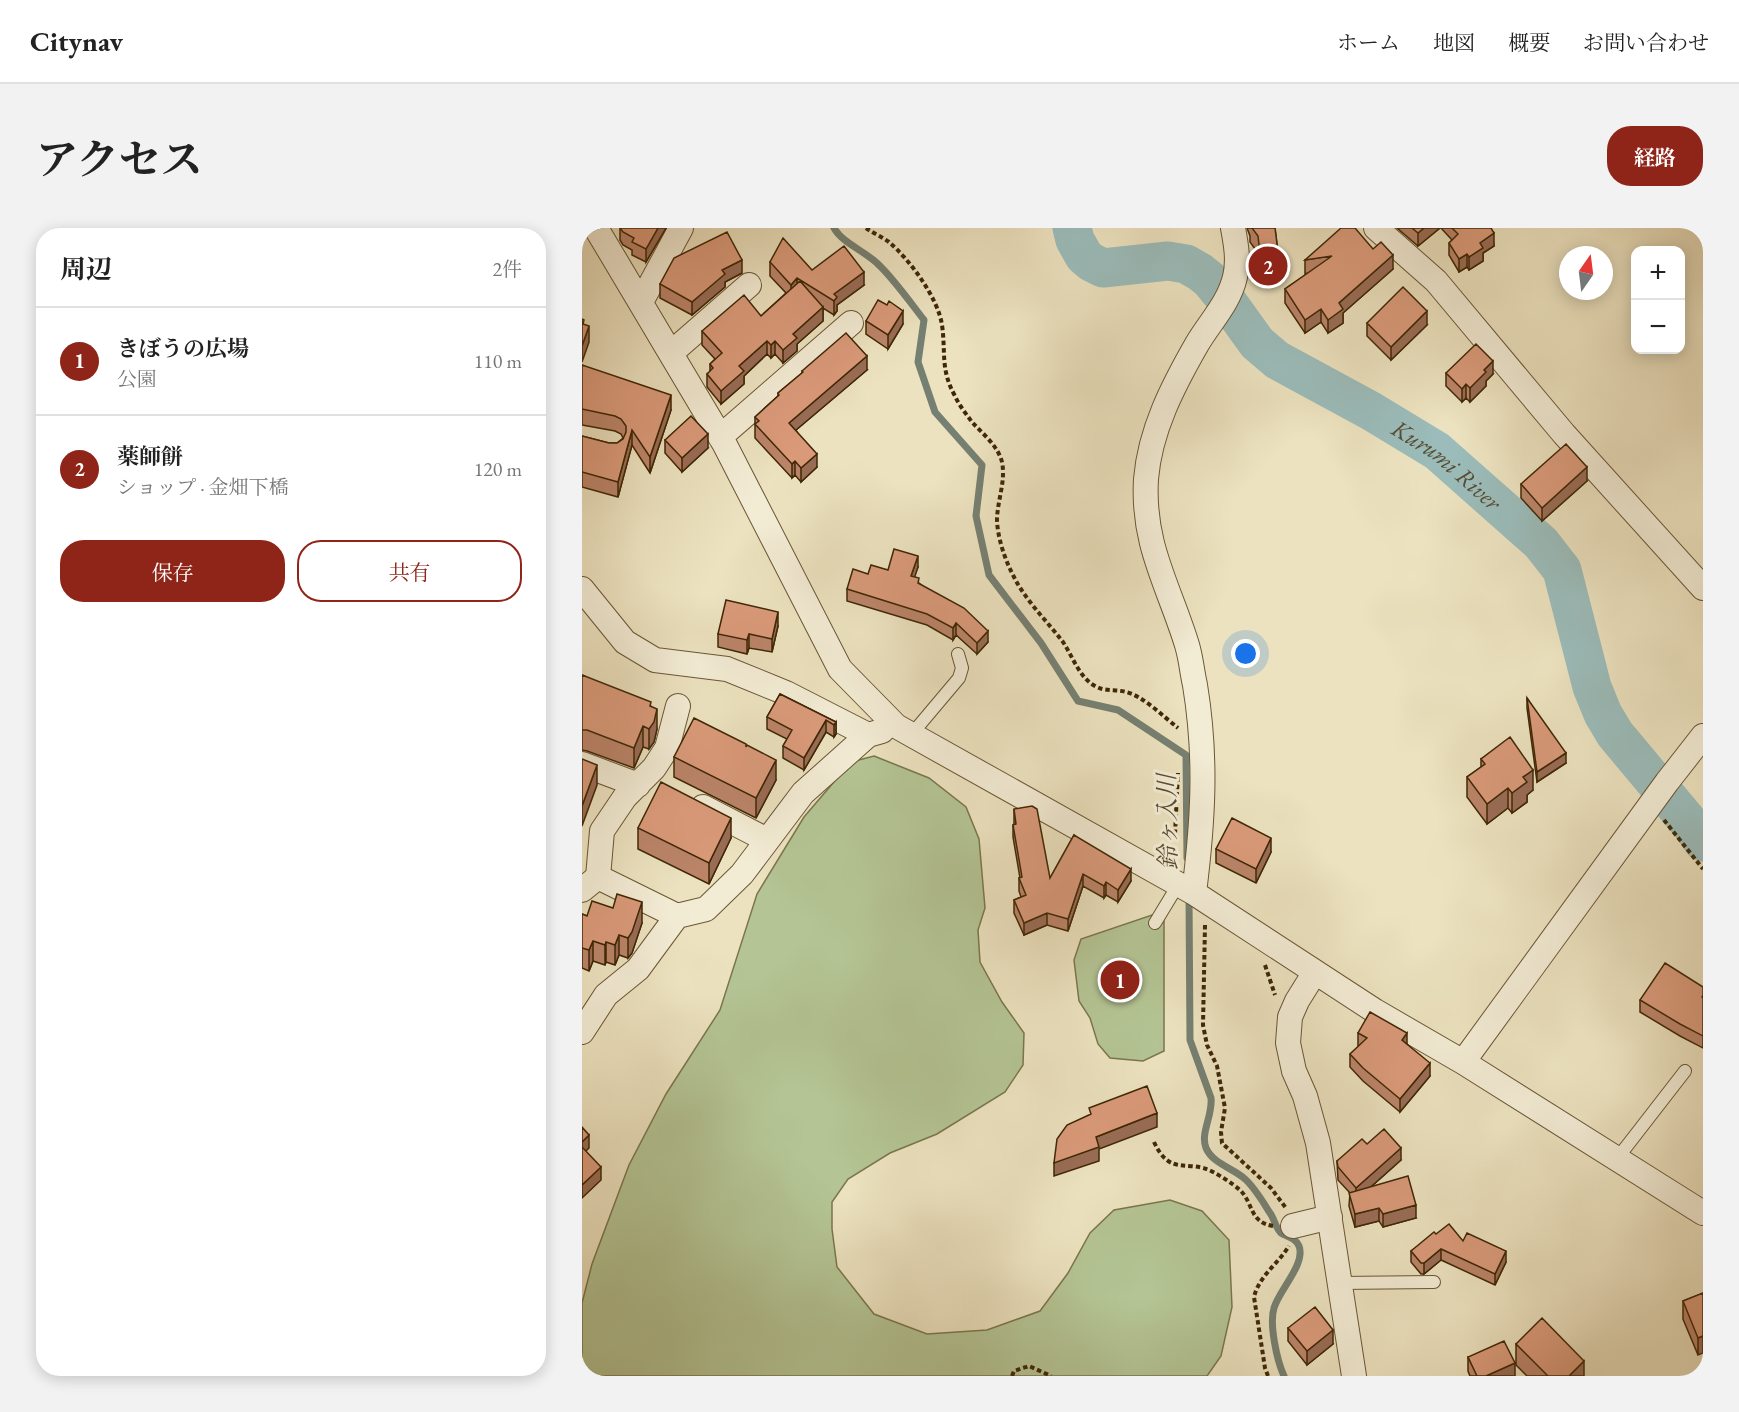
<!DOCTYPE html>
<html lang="ja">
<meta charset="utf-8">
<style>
:root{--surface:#fff;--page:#f2f2f2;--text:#222;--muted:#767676;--line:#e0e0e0;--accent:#8f2418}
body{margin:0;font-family:"EB Garamond","Noto Serif JP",serif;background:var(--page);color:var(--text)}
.controls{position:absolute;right:18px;top:18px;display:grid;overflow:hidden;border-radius:12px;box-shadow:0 3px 15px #0003}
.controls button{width:54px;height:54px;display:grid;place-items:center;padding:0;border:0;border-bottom:2px solid var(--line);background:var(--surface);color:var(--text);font:30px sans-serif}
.compass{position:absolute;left:977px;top:18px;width:54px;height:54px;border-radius:50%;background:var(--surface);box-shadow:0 3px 15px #0003;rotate:14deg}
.you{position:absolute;left:664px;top:426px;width:21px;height:21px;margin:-15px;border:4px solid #fff;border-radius:50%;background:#1a73e8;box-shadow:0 0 0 9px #1a73e833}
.badge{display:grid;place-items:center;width:39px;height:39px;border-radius:50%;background:var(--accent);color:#fff;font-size:20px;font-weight:700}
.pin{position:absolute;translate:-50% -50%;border:3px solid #fff;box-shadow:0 2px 6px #0006}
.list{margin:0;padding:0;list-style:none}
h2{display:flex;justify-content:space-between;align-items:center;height:78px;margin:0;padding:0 24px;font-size:26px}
h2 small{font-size:20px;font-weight:400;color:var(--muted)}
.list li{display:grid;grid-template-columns:39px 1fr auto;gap:18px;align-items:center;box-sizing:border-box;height:108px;padding:0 24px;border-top:2px solid var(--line)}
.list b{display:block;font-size:22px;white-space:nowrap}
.list p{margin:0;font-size:20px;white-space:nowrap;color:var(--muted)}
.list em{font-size:20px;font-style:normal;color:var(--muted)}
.actions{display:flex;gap:12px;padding:18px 24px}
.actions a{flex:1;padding:14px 0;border:2px solid var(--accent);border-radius:24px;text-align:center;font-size:21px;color:var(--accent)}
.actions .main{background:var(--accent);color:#fff}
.map{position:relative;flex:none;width:1121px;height:1148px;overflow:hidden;border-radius:24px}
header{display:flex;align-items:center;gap:36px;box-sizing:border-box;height:84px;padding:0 30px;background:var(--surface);border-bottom:2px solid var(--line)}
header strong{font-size:28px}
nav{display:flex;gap:33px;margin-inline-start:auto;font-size:21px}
.intro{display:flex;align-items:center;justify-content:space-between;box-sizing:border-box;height:144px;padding:0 36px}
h1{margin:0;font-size:42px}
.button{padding:15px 27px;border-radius:24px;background:var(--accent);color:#fff;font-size:21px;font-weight:700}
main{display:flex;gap:36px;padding:0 36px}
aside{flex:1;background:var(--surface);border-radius:24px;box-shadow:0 3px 15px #0003}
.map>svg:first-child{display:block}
</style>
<header>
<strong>Citynav</strong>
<nav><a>ホーム</a><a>地図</a><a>概要</a><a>お問い合わせ</a></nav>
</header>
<div class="intro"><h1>アクセス</h1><a class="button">経路</a></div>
<main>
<aside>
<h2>周辺<small>2件</small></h2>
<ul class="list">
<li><span class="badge">1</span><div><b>きぼうの広場</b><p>公園</p></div><em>110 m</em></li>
<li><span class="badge">2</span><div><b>薬師餅</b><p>ショップ · 金畑下橋</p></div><em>120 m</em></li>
</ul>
<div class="actions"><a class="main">保存</a><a>共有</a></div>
</aside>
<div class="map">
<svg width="1121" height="1148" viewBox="0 0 1121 1148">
<rect width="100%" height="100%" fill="#ece2bf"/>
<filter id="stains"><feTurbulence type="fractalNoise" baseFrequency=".00333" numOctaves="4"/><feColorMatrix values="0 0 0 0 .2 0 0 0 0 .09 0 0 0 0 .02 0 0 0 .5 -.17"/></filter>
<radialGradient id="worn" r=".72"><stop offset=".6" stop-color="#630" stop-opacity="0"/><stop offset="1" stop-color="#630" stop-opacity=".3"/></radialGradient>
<path fill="#b4c494" stroke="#7a764c" stroke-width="1.5" d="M 292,528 L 347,550 L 384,579 L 397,611 L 403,680 L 396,702 L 398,734 L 420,774 L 442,805 L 441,837 L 423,864 L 355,906 L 308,925 L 266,951 L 250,974 L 250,1001 L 255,1039 L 292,1086 L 345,1106 L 405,1102 L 458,1083 L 486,1045 L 508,1005 L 532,982 L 588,972 L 620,983 L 647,1012 L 650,1079 L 639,1128 L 625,1148 L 0,1148 L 0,1075 L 10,1036 L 47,937 L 84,866 L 138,782 L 175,666 L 222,589 L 269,534 Z
M 570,687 L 582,693 L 582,823 L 561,833 L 528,830 L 516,816 L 508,790 L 497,773 L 492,732 L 499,711 Z"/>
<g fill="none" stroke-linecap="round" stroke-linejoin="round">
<path stroke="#768072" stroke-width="7" d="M 252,0 C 261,16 284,23 298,38 C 314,54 328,74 342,92 L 336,134 L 353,184 L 400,237 L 394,288 L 407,347 L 459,415 L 496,473 L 536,482 L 604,527 L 605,630
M 607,668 L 608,812 L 629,870 C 631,887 618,905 624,920 C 631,936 651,940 663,951 C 673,960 681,974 688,985 C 692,990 694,1001 699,1005 C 705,1009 713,1009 717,1018 C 724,1036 697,1062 692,1080 C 687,1096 695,1133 702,1148"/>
<path stroke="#9bbcba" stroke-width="39" id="s1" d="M 490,0 L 493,12 L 502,28 L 509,34 L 521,40 L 586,33 L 604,36 L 618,44 L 628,52 L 642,69 L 675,115 L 695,132 L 789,183 L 855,223 L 959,315 L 980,342 L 1010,459 L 1021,486 L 1033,506 L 1109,597 L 1121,614"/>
<g stroke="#6a5634" stroke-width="14">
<path id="service" d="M 329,507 L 377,450 L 380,440 L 376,426
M 573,695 L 596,657
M 1034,932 L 1103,843
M 757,1055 L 852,1054"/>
</g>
<g stroke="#6a5634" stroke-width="26">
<path id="minor" d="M 14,0 L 142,215 L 258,441 L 314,498 L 612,665 L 793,783 L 881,834 L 1121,985
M 794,0 L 854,53 L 982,206 L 1121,360
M 59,74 L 99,0
M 89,125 L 167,57
M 138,209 L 269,95
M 0,361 L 43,414 L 73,432 L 145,441 L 204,465 L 286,507 L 300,503
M 0,536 L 56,557
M 121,579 L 185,612
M 16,649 L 20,603 L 43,569 L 72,540 L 85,520 L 96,478
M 0,662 L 16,649 L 95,688
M 612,665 C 621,593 625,530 613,457 C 610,444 609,430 605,417 C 587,358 560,317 564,251 C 568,202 591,158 615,116 C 628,94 647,75 653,49 C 657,33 654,16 651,0
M 733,744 L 715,773 L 708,789 L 706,815 L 712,843 L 723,868 L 736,915 L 772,1148
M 0,804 L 24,767 L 56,741 L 95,688 L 124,681 L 160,646 L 221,565 L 286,507
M 881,834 L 1085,554 L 1121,508
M 711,998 L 748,989"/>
</g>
<path stroke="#3f2705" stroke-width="4" stroke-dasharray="4.5 3" stroke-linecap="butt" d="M 284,0 C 291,5 300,9 307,14 C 328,32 356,70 360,97 C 364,125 358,141 373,168 C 377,177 384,186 390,194 C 401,206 416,218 420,234 C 424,254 415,273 415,293 C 416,311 423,332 432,349 C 444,373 465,393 481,414 C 491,429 497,449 513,458 C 523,464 533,461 544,464 C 561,468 582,489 596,500
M 1082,592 L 1121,641
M 593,606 L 596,545
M 623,697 L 621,797 L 625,817 L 635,838 L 643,880 L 639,904 L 640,915 L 689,960 L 704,980
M 683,737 L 693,767
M 572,914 C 589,950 605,930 631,944 C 639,948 651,956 658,962 C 672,976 667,994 691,998
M 430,1148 L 432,1143 L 447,1138 L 469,1148
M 686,1148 L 683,1140 L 672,1069 C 677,1048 696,1036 707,1018"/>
<use href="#service" stroke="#f3ecd5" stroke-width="12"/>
<use href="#minor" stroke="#f3ecd5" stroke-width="24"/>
</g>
<path fill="#bb8469" stroke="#3f2705" stroke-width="1.5" d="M 38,0 L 84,0 L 64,34 L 50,27 L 50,22 L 41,17 L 38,12 Z
M 665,0 L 693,0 L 697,32 L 697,49 L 679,52 L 676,25 L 668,14 L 668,8 Z
M 815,0 L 858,0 L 836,18 Z
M 859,0 L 909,0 L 912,18 L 901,25 L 901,33 L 887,42 L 885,39 L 877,44 L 867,27 L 867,15 L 870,12 Z
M 791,21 L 811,41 L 761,85 L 761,95 L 746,105 L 739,94 L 723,105 L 703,75 L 703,61 L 726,45 L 723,46 L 723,32 Z
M 188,34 L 230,42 L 282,57 L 255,77 L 255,83 L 252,87 L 241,80 L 241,93 L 215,116 L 215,123 L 201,135 L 193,126 L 189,130 L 185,126 L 162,148 L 162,156 L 139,176 L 125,159 L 125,146 L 128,144 L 128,136 L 133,131 L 120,117 L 120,103 L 179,88 L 204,65 L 188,48 Z
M 160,45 L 143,54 L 143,59 L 110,87 L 78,70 L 78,56 Z
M 284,93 L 321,96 L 306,121 L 284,106 Z
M 785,95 L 845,97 L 809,132 L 785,108 Z
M 0,137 L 89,182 L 68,245 L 50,217 L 36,269 L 0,259 L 0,208 L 27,215 L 35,215 L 41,210 L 39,206 L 33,203 L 0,197 Z
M 285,142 L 214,202 L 235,239 L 219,254 L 213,247 L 210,250 L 173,210 L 173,189 L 196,168 L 196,165 L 220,145 L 220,143 Z
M 864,145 L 911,146 L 904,153 L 904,158 L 888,174 L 884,170 L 880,174 L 864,158 Z
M 83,212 L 126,220 L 100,244 L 83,225 Z
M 1005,253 L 960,293 L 939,270 L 939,256 Z
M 336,339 L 332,349 L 337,355 L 406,414 L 395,426 L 374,407 L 371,412 L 345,397 L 265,373 L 265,361 L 286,346 Z
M 196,398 L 190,424 L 167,420 L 165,426 L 136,419 L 136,406 Z
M 0,447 L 69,478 L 75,501 L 72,514 L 67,521 L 61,519 L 52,540 L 5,523 L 0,522 Z
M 198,466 L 254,494 L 254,506 L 252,509 L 244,504 L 222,542 L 201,530 L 201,518 L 205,511 L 185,501 L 185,489 Z
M 945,470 L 984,535 L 955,554 L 945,480 Z
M 92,529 L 194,552 L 174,590 L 92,549 Z
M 899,531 L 951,562 L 945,567 L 945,574 L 930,585 L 926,580 L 905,596 L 885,569 L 885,549 L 899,539 Z
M 432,581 L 468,650 L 492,607 L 549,653 L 536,674 L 524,667 L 522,670 L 501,658 L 486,703 L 465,697 L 442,707 L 432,685 L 432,672 L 439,669 L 437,663 L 437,650 L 438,650 L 431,609 L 431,597 L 432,596 Z
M 56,600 L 149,610 L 127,656 L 56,621 Z
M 634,621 L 689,624 L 674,655 L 634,635 Z
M 0,686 L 5,688 L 60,695 L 50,725 L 46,730 L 37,727 L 33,737 L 24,734 L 23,737 L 11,733 L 7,743 L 0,740 Z
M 1121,759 L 1121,820 L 1098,808 L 1058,784 L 1058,772 Z
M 776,805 L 825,816 L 848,848 L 818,884 L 781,853 L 768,839 L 768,826 L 777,818 L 776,818 Z
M 785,916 L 819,932 L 790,958 L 834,990 L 801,999 L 797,993 L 773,999 L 767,978 L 768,965 L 756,952 L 755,933 Z
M 854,1006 L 881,1013 L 924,1034 L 913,1057 L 859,1032 L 842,1046 L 839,1046 L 829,1034 L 829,1023 Z
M 1121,1065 L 1116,1127 L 1101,1091 L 1101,1073 Z
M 706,1100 L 751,1116 L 725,1137 L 706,1113 Z
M 934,1116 L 1002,1148 L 945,1148 L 934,1137 Z
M 886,1129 L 933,1148 L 888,1148 L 886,1143 Z"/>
<path fill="#996c55" stroke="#3f2705" stroke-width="1.5" d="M 76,0 L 84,0 L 64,34 L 64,21 Z
M 842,0 L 858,0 L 836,18 L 836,5 Z
M 912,5 L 912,18 L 901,25 L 901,33 L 887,42 L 887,29 L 898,15 Z
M 885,26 L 885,39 L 877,44 L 877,31 Z
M 811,27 L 811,41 L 761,85 L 761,95 L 746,105 L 746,92 L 757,75 Z
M 160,32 L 160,45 L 143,54 L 143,59 L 110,87 L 110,74 L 140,42 Z
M 282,44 L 282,57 L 255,77 L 255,83 L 252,87 L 252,66 Z
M 215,50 L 215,63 L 209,70 L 209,57 Z
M 241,79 L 241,93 L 215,116 L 215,123 L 201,135 L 201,122 L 211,106 Z
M 739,81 L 739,94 L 723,105 L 723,92 Z
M 321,83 L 321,96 L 306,121 L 306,107 Z
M 845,83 L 845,97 L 809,132 L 809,119 Z
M 7,98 L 7,114 L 0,134 L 0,118 Z
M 185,113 L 185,126 L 162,148 L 162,156 L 139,176 L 139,163 L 157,138 Z
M 193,113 L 193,126 L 189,130 L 189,117 Z
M 285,128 L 285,142 L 207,208 L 207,195 Z
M 911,133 L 911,146 L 904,153 L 904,158 L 888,174 L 888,160 L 902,142 Z
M 884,156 L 884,170 L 880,174 L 880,161 Z
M 89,167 L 89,182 L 68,245 L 68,229 Z
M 50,202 L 50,217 L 36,269 L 36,254 Z
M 126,206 L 126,220 L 100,244 L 100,230 Z
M 235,226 L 235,239 L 219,254 L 219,240 Z
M 213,233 L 213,247 L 210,250 L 210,236 Z
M 1005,239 L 1005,253 L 960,293 L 960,280 Z
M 336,328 L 336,339 L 329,360 L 329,348 Z
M 196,384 L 196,398 L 190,424 L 190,411 Z
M 374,395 L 374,407 L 371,412 L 371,400 Z
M 406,403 L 406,414 L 395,426 L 395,415 Z
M 167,406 L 167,420 L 165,426 L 165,412 Z
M 75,481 L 75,501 L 72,514 L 67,521 L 67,501 Z
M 244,492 L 244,504 L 222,542 L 222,530 Z
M 254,494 L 254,506 L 252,509 L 252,497 Z
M 61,498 L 61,519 L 52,540 L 52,520 Z
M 984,525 L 984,535 L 955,554 L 955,544 Z
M 194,532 L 194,552 L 174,590 L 174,570 Z
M 15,537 L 15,557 L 0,598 L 0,578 Z
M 951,542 L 951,562 L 945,567 L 945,574 L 930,585 L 930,565 L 941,549 Z
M 926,560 L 926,580 L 905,596 L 905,576 Z
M 149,590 L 149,610 L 127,656 L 127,635 Z
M 689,610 L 689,624 L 674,655 L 674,641 Z
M 549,641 L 549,653 L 536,674 L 536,662 Z
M 501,646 L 501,658 L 486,703 L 486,691 Z
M 524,654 L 524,667 L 522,670 L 522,658 Z
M 60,674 L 60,695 L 50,725 L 46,730 L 46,710 Z
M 465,685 L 465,697 L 442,707 L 442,695 Z
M 37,707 L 37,727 L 33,737 L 33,717 Z
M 11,713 L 11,733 L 7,743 L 7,722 Z
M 24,714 L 24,734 L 23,737 L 23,717 Z
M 825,805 L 825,818 L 820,812 Z
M 848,835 L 848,848 L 818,884 L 818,871 Z
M 575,885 L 575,899 L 517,921 L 517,933 L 472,948 L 472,935 L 514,909 Z
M 7,907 L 7,920 L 0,927 L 0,914 Z
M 819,920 L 819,932 L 774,972 L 774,960 Z
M 19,939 L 19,952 L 0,970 L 0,957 Z
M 834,977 L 834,990 L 801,999 L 801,986 Z
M 797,980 L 797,993 L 773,999 L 773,986 Z
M 859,1021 L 859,1032 L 842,1046 L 842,1035 Z
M 924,1023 L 924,1034 L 913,1057 L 913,1046 Z
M 751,1102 L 751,1116 L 725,1137 L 725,1123 Z
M 1121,1108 L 1121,1125 L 1116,1127 L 1116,1110 Z
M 1002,1133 L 1002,1148 L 987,1148 Z
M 933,1135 L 933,1148 L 904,1148 Z"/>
<path fill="#da9a7a" stroke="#3f2705" stroke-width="1.5" d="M 38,0 L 76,0 L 64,21 L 50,14 L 52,10 L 41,4 Z
M 670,0 L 693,0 L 697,32 L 679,35 L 676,8 Z
M 759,0 L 773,0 L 791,21 L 799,14 L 811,27 L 757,75 L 761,81 L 746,92 L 739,81 L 723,92 L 703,61 L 750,28 L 723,32 Z
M 830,0 L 842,0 L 836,5 Z
M 870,0 L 909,0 L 912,5 L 898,15 L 901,20 L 887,29 L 885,26 L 877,31 L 867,15 L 876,6 Z
M 145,4 L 160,32 L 140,42 L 143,46 L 110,74 L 78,56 L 92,30 Z
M 201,10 L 230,42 L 262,18 L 282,44 L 252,66 L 255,69 L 252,73 L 215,50 L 209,57 L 188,34 Z
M 218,53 L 241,79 L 211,106 L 215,110 L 201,122 L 193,113 L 189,117 L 185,113 L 157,138 L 162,143 L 139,163 L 125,146 L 131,140 L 128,136 L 140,125 L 120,103 L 162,67 L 179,88 Z
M 821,59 L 845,83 L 809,119 L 785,95 Z
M 296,72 L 305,77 L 307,73 L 321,83 L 306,107 L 284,93 Z
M 0,91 L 2,92 L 1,96 L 7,98 L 0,118 Z
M 264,105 L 285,128 L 207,195 L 235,226 L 219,240 L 213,233 L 210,236 L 173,196 L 177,193 L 173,189 L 197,167 L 196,165 L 221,144 L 220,143 Z
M 894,116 L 911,133 L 902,142 L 904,144 L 888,160 L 884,156 L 880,161 L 864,145 Z
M 0,137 L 89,167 L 68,229 L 50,202 L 36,254 L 0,244 L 0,208 L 27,215 L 35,215 L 41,211 L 44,204 L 44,198 L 39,191 L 33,188 L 0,181 Z
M 109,188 L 126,206 L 100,230 L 83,212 Z
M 984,216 L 1005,239 L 960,280 L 939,256 Z
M 312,321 L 336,328 L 329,348 L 337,350 L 336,355 L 382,380 L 406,403 L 395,415 L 374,395 L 371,400 L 345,386 L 265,361 L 271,341 L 286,346 L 289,337 L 306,342 Z
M 144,372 L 196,384 L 190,411 L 167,406 L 165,412 L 136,406 Z
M 0,447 L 69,474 L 68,478 L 75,481 L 72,494 L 67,501 L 61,498 L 52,520 L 5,502 L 0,502 Z
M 198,466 L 254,494 L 252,497 L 244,492 L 222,530 L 201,518 L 210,502 L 185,489 Z
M 945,470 L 984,525 L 955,544 Z
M 112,490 L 164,516 L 164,519 L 165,517 L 194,532 L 174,570 L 92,529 Z
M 928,509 L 951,542 L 941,549 L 945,554 L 930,565 L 926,560 L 905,576 L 885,549 L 903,536 L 899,531 Z
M 0,531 L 15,537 L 0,578 Z
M 79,554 L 149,590 L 127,635 L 56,600 Z
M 450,578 L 455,581 L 468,650 L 492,607 L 549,641 L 536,662 L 524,654 L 522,658 L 501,646 L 486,691 L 465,685 L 442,695 L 432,672 L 444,667 L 437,650 L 440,649 L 431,597 L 434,596 L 432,581 Z
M 650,590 L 689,610 L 674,641 L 634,621 Z
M 35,666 L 60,674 L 50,704 L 46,710 L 37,707 L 33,717 L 24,714 L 23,717 L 11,713 L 7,722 L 0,720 L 0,686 L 5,688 L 10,673 L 31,680 Z
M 1083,735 L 1121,759 L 1121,767 L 1120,769 L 1121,770 L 1121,808 L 1098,796 L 1058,772 Z
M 788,784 L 825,805 L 820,812 L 848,835 L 818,871 L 781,840 L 768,826 L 785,810 L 776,805 Z
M 565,858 L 575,885 L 514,909 L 517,919 L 472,935 L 475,911 L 485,897 L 509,886 L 507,880 Z
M 0,899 L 7,907 L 0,914 Z
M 802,901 L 819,920 L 774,960 L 756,939 L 755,933 L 780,911 L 785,916 Z
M 0,919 L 19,939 L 0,957 Z
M 826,948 L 834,977 L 801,986 L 797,980 L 773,986 L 767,965 Z
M 867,996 L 881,1013 L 885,1005 L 924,1023 L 913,1046 L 859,1021 L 842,1035 L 839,1035 L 829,1023 L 852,1004 L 854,1006 Z
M 1121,1065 L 1121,1108 L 1116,1110 L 1101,1073 Z
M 733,1079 L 751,1102 L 725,1123 L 706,1100 Z
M 960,1090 L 1002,1133 L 987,1148 L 966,1148 L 934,1116 Z
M 922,1113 L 933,1135 L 904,1148 L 895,1148 L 886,1129 Z"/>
<g text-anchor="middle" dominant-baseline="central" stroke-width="6" stroke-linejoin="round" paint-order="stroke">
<g font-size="24" font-style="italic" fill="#564c32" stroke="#f3ecd5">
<text stroke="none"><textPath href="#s1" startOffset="471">Kurumi River</textPath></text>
<text transform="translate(585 594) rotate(-91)">鈴ヶ入川</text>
</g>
</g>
<rect width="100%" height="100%" filter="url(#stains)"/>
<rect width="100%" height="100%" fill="url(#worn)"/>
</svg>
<div class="controls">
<button>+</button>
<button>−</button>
</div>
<svg class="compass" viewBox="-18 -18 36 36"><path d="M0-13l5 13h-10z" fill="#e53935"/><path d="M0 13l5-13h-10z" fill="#767676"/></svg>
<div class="you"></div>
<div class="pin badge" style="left:538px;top:752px">1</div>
<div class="pin badge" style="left:686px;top:38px">2</div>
</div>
</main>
